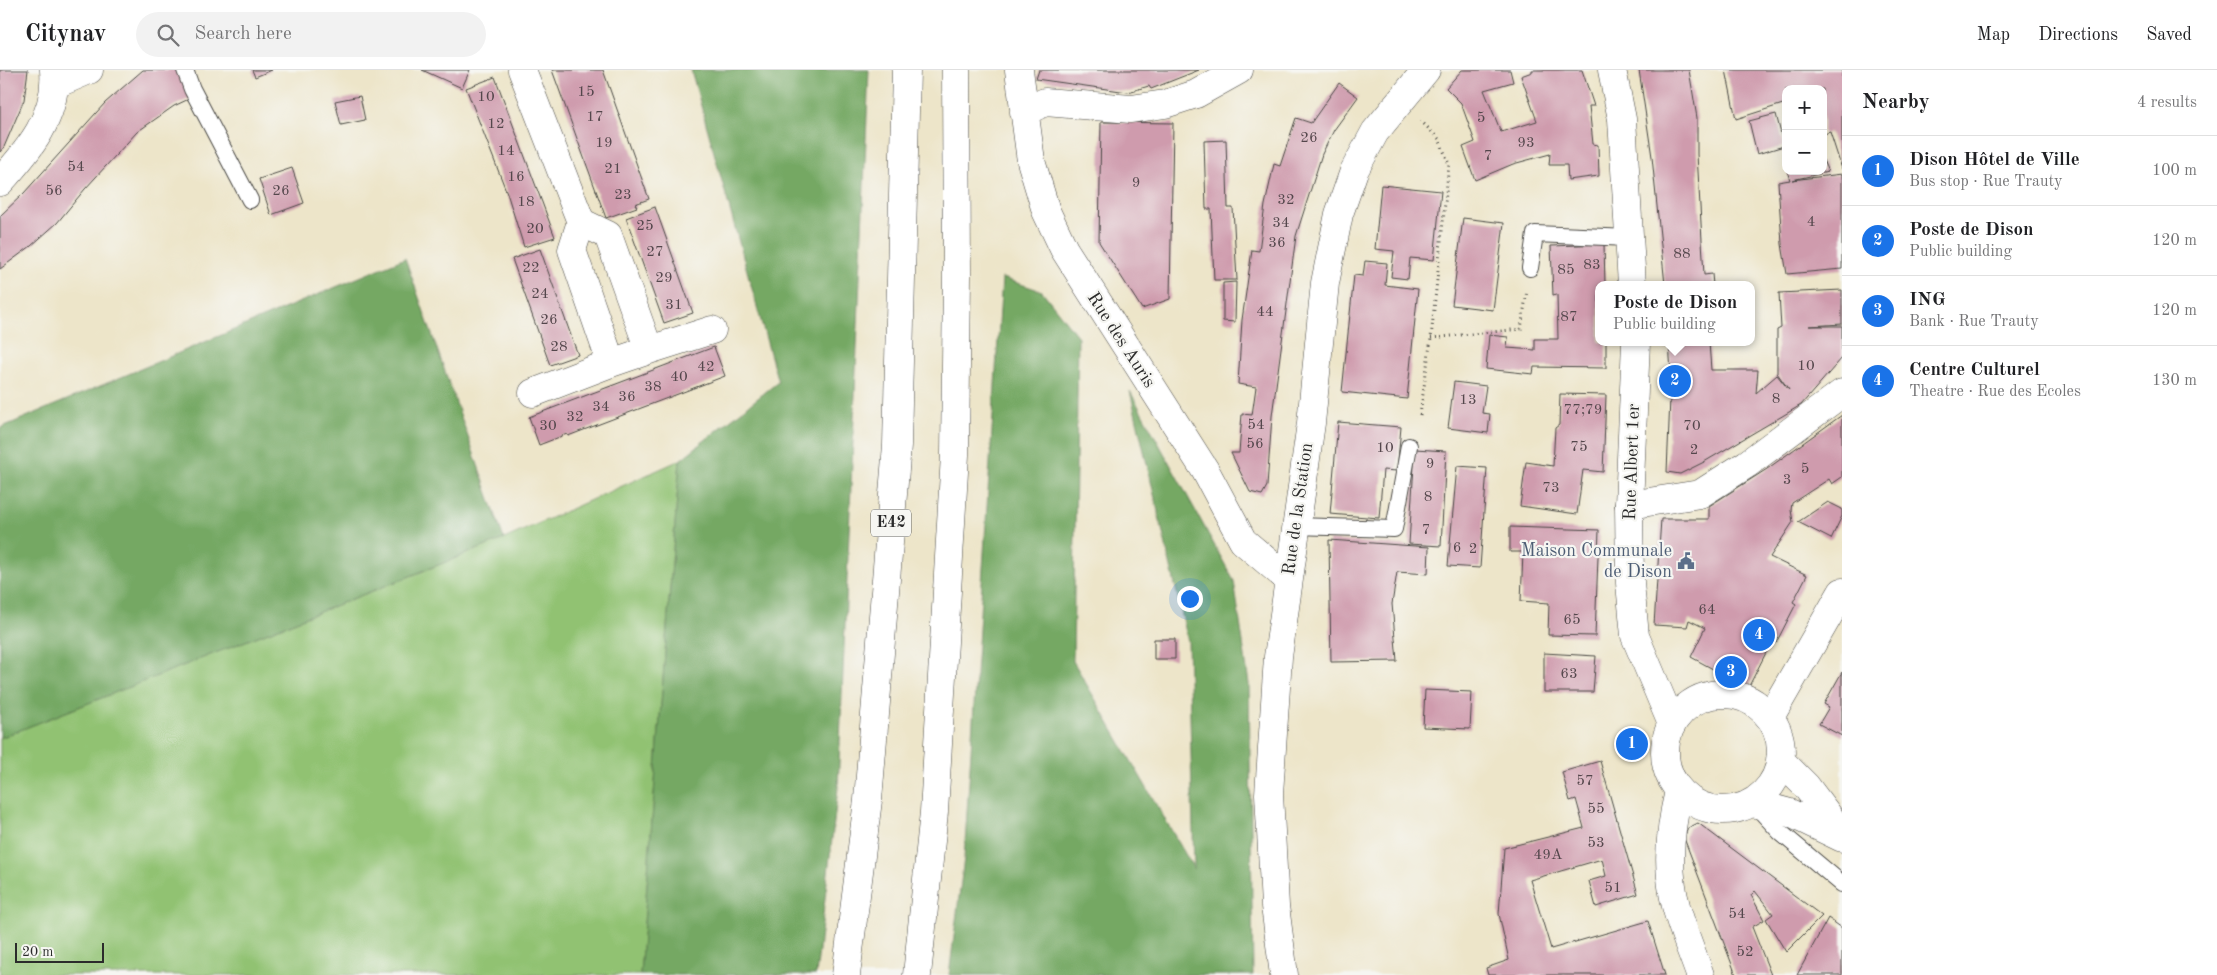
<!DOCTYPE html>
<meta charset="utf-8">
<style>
:root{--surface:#fff;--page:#f2f2f2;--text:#202124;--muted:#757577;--line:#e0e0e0;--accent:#1a73e8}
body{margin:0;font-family:"Old Standard TT",serif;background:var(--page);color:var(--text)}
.controls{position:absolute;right:15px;top:15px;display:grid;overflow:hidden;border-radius:10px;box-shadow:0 5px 20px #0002}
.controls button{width:45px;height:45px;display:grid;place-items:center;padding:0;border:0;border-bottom:1px solid var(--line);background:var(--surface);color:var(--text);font:25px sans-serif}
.scale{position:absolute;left:15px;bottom:12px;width:89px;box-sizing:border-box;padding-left:5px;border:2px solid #2b2b2b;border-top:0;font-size:14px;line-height:18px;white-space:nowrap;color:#2b2b2b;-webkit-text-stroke:4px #f6f6f2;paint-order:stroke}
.you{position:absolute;left:1189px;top:528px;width:18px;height:18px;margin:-12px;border:4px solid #fff;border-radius:50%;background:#1a73e8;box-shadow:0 0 0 8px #1a73e833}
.badge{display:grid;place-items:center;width:32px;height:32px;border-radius:50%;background:var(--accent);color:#fff;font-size:16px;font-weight:700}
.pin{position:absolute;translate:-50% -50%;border:2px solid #fff;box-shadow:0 1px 5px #0006}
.popup{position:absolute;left:1595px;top:211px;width:160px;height:65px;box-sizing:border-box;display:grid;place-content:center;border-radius:10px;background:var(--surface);filter:drop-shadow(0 1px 4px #0005);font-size:16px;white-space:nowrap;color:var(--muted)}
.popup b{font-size:19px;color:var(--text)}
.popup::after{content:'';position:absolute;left:50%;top:100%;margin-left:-10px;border:10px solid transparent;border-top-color:var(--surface)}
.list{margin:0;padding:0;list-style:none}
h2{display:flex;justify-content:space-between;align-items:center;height:65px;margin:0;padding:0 20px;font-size:21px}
h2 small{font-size:16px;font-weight:400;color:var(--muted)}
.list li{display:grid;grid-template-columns:32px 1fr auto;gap:15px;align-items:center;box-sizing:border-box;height:70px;padding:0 20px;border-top:1px solid var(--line)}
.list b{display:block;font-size:19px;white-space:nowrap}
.list p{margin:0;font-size:16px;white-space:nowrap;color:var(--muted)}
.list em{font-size:16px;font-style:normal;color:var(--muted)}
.icon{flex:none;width:28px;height:28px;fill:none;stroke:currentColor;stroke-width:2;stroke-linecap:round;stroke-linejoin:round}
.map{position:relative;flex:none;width:1842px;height:905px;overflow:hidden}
header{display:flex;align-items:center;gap:30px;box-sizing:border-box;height:70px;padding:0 25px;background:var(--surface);border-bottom:1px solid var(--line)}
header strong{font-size:24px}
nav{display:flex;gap:28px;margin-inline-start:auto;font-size:18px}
.search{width:350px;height:45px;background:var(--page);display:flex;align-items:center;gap:12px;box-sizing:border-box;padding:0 18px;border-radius:28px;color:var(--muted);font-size:19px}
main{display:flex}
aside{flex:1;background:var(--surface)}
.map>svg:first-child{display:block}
</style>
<header>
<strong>Citynav</strong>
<div class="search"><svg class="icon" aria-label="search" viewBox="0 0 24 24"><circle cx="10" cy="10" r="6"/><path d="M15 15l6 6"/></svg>Search here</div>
<nav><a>Map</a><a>Directions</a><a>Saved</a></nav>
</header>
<main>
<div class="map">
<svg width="1842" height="905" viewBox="0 0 1842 905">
<rect width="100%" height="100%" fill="#f6f6f2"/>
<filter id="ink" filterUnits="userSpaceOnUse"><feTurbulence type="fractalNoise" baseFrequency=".02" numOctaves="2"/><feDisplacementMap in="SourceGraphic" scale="10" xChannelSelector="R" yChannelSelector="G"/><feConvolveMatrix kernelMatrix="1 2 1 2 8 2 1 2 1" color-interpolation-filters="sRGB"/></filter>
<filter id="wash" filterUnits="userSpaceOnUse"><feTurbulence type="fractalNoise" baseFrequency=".0096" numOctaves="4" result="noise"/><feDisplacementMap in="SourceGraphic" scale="20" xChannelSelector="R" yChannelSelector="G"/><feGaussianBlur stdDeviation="1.12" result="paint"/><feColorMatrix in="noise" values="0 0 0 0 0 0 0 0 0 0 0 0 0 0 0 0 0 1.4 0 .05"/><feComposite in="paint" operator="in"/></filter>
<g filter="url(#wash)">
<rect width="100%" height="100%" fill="#ede5c9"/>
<path fill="#91c272" stroke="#5e764e" d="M 680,390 L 640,905 L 0,905 L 0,668 L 504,469 Z"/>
<path fill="#74a864" stroke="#506a48" d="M 691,0 L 869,0 L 838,718 L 816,905 L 640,905 L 680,390 L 778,312 Z
M 405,188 L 504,469 L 0,668 L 0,358 Z
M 1002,208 L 1042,221 L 1078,267 L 1073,591 L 1194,799 L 1188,571 L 1130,321 L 1234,511 L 1249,614 L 1253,905 L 949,905 L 964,788 Z"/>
<g id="blocks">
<path fill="#cf9bad" d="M 0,0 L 28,0 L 24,30 L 4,77 L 0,82 Z
M 143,0 L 177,0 L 191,28 L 174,36 L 137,62 L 85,119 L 57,153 L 31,176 L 0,199 L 0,146 L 24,123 L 105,33 Z
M 252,0 L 272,0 L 255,7 Z
M 422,0 L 470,0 L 462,18 Z
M 552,0 L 603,0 L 649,129 L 635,134 L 637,137 L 606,148 Z
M 1039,0 L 1199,0 L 1151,19 L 1149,16 L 1128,22 L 1036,9 Z
M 1462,0 L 1510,0 L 1513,12 L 1484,20 L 1501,62 L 1537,51 L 1521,6 L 1532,2 L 1532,0 L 1582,0 L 1594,36 L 1589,36 L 1593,74 L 1598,75 L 1599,106 L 1568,110 L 1567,95 L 1549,95 L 1550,84 L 1513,94 L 1475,110 L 1463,77 L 1475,72 L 1461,33 L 1446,18 Z
M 1639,0 L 1689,0 L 1697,48 L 1697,84 L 1704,205 L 1712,204 L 1713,215 L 1665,215 L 1652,87 Z
M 1726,0 L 1842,0 L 1842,99 L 1830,62 L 1824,64 L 1823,62 L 1823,19 L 1786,19 L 1786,33 L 1736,49 Z
M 495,7 L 555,167 L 524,177 L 507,123 L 466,18 Z
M 1339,13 L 1358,27 L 1334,60 L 1322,84 L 1296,166 L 1272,346 L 1267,416 L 1262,425 L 1250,422 L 1231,383 L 1239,383 L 1242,344 L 1252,345 L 1256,317 L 1238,314 L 1242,250 L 1252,180 L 1259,181 L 1265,135 L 1274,94 L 1280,96 L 1296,48 L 1311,53 Z
M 360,26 L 365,50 L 341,55 L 335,31 Z
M 1776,44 L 1784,76 L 1757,84 L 1749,51 Z
M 1101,52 L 1173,53 L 1170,229 L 1142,239 L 1099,172 Z
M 1226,70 L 1228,138 L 1233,138 L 1237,210 L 1214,210 L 1211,139 L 1206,139 L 1204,71 Z
M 1823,90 L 1828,102 L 1792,110 L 1842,104 L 1842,199 L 1787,204 L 1782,174 L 1778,112 L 1790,110 L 1787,101 L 1823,101 Z
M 292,98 L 304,133 L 271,145 L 259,109 Z
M 1381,115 L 1441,121 L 1434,190 L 1410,188 L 1408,209 L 1391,207 L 1394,181 L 1375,179 Z
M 655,137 L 693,243 L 664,253 L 626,148 Z
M 1463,148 L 1504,153 L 1493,240 L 1452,235 Z
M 1604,174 L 1605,215 L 1599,215 L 1599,272 L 1606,272 L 1606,298 L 1534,297 L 1533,304 L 1486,299 L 1489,265 L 1508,267 L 1507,278 L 1535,280 L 1535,269 L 1558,269 L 1557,224 L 1553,225 L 1551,176 Z
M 540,179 L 578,285 L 550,295 L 512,189 Z
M 1365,191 L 1387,193 L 1385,215 L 1418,219 L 1407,329 L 1342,322 L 1354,205 L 1363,206 Z
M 1236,212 L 1235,252 L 1223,251 L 1223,213 Z
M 1842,220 L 1842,254 L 1809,256 L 1842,256 L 1842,288 L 1801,335 L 1704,392 L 1680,404 L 1667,402 L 1671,303 L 1669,272 L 1709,272 L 1711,300 L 1758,300 L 1756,323 L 1777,305 L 1789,320 L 1777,303 L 1777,260 L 1781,258 L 1779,223 Z
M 714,277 L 725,306 L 568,366 L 567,364 L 539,375 L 529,347 Z
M 1454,312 L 1486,316 L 1482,343 L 1490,344 L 1488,363 L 1448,358 Z
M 1560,324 L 1606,325 L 1603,402 L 1583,400 L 1577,444 L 1520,436 L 1526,392 L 1553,396 L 1555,358 L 1559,355 Z
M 1842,345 L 1842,407 L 1832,414 L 1829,409 L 1792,433 L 1791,440 L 1793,452 L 1770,487 L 1807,505 L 1793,532 L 1796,534 L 1776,573 L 1772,571 L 1748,618 L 1737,612 L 1734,618 L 1720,611 L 1724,605 L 1691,587 L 1705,558 L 1689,550 L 1687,557 L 1654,555 L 1661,449 L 1709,449 L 1709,436 L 1767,399 Z
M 1338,352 L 1401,357 L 1397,401 L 1383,400 L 1379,448 L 1330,444 Z
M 1415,379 L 1446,381 L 1441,476 L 1409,474 Z
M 1457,396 L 1487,398 L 1480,498 L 1448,496 Z
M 1828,432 L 1842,439 L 1842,446 L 1831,469 L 1798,452 Z
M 1510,457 L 1599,460 L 1595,566 L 1548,565 L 1549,533 L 1521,531 L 1523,482 L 1510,482 Z
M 1329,470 L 1429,477 L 1428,504 L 1397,502 L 1392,534 L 1397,591 L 1331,592 Z
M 1154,569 L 1175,569 L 1175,589 L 1154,589 Z
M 1544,583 L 1596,586 L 1593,622 L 1544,622 Z
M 1842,602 L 1842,666 L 1819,654 L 1829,637 L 1824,634 Z
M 1425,620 L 1472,622 L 1470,659 L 1423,657 Z
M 1600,691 L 1638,824 L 1596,837 L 1589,811 L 1606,806 L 1602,789 L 1530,810 L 1551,879 L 1648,851 L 1665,905 L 1488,905 L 1486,898 L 1509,890 L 1499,844 L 1504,778 L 1584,758 L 1576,729 L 1570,731 L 1562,702 Z
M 1698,753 L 1822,846 L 1786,882 L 1766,849 L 1773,844 L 1755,821 L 1751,825 L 1764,850 L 1752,857 L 1771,905 L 1736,905 L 1684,768 L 1688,758 Z
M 1828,848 L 1842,858 L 1842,905 L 1797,905 Z"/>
</g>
</g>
<g filter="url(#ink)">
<use href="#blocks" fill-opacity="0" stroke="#484743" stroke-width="1"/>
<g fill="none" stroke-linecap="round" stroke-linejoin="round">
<g stroke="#484743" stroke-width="18">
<path id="lane" d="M 185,0 L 192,19 L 250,130
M 1530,198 L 1535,164 L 1629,168
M 1295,456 L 1394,459 L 1409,376
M 1757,737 L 1780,762 L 1842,814"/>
</g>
<g stroke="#484743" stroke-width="29">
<path id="street" d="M 522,0 L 581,152 L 572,180 L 611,293 L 649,280 L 608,165 L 581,152
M 1019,0 L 1031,91 L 1046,141 L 1064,179 L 1205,400 L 1243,471 L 1288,509
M 56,14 L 89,0
M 1024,42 L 1045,32 L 1131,39 L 1165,34 L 1196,24 L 1239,0
M 0,112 C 29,80 58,46 54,0
M 649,280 L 712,260
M 533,323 L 611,293
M 1629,435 L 1700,424 L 1747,394 L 1842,323"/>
</g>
<g stroke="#484743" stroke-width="29">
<path id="secondary" d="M 1612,0 L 1622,49 L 1632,215
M 1636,272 L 1629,435 L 1630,513 L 1635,566 L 1672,654
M1665 682a58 58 0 1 1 116 0a58 58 0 1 1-116 0Z
M 1770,647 L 1842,522
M 1780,690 L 1806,716 L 1842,764
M 1679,721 C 1670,758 1666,799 1676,836 C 1682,859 1692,882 1700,905
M 1753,733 L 1790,743 L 1842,768
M 1284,905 L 1275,836 L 1269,724 L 1278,587 L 1311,353 L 1325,213 L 1339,144 L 1354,101 L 1375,62 L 1426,0"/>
</g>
<g stroke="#484743" stroke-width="29">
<path id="highway" d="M 846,905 L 868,730 L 897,375 L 906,0
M 917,905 L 934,742 L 955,385 L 957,206 L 956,0"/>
</g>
<path stroke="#484743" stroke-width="3" stroke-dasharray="1 4" stroke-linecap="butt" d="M 1431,268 L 1521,259 L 1527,220
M 1420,345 L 1431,268 L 1449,94 L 1439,69 L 1421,51"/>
<use href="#lane" stroke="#fff" stroke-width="16"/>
<use href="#street" stroke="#fff" stroke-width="28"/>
<use href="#secondary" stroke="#fff" stroke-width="28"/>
<use href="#highway" stroke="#fff" stroke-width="28"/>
</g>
</g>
<defs>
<g id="civic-bare" transform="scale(1.35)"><path d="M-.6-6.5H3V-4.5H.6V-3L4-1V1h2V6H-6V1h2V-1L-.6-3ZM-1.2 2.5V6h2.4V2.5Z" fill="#5c6f8a" stroke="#f6f6f2" stroke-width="2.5" paint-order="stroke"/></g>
</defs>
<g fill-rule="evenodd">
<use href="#civic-bare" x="1686" y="491"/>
</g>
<g text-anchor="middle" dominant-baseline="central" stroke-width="4.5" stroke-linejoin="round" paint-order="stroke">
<g font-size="15" fill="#54474c">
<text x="586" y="22">15</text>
<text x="486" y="27">10</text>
<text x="595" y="47">17</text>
<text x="1481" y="48">5</text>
<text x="496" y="54">12</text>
<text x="1309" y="68">26</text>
<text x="604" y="73">19</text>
<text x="1526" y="73">93</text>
<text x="506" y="81">14</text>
<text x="1488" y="86">7</text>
<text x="76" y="97">54</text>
<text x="613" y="99">21</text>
<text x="516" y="107">16</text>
<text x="1136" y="113">9</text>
<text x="54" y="121">56</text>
<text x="281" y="121">26</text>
<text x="623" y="125">23</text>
<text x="1286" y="130">32</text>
<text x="526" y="132">18</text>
<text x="1811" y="152">4</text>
<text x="1281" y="153">34</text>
<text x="645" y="156">25</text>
<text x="535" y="159">20</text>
<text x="1277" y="173">36</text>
<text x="655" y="182">27</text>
<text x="1682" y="184">88</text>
<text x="1592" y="195">83</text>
<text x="531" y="198">22</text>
<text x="1566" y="200">85</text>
<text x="664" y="208">29</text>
<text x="540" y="224">24</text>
<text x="674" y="235">31</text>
<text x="1265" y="242">44</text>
<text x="1569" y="247">87</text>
<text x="549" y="250">26</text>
<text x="559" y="277">28</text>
<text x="1806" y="296">10</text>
<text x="706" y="297">42</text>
<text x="679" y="307">40</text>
<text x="653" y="317">38</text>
<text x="627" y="327">36</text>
<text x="1776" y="329">8</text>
<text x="1468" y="330">13</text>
<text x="601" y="337">34</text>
<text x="1583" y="340">77;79</text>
<text x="575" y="347">32</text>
<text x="1256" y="355">54</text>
<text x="548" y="356">30</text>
<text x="1692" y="356">70</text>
<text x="1255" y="374">56</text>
<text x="1579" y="377">75</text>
<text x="1385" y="378">10</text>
<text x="1694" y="380">2</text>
<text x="1430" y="394">9</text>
<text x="1805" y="399">5</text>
<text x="1787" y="410">3</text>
<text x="1551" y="418">73</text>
<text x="1428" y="427">8</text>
<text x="1426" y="460">7</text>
<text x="1457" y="478">6</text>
<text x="1473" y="479">2</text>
<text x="1707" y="540">64</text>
<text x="1572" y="550">65</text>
<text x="1569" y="604">63</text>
<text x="1585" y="711">57</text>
<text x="1596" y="739">55</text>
<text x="1596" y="773">53</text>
<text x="1548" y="785">49A</text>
<text x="1613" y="818">51</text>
<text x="1737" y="844">54</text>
<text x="1745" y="882">52</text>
</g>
<rect fill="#f6f6f2" stroke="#686867" stroke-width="1" x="871" y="439.5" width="40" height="27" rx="4"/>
<g font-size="16" font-weight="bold" fill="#2b2b2b">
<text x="891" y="453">E42</text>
</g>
<g font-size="18" fill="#2b2b2b" stroke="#f6f6f2">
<text transform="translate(1121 270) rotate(57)">Rue des Auris</text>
<text transform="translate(1632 392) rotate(-88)">Rue Albert 1er</text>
<text transform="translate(1298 439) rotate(-82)">Rue de la Station</text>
</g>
<g font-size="18" fill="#4e5e75" stroke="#f6f6f2" text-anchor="end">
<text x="1672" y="481">Maison Communale<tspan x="1672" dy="21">de Dison</tspan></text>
</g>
</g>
</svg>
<div class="controls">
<button>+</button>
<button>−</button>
</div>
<div class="scale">20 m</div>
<div class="you"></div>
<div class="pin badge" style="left:1632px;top:674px">1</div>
<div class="pin badge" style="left:1675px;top:311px">2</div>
<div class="popup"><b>Poste de Dison</b>Public building</div>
<div class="pin badge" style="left:1731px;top:602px">3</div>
<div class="pin badge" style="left:1759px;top:565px">4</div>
</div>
<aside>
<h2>Nearby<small>4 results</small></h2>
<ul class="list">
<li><span class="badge">1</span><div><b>Dison Hôtel de Ville</b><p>Bus stop · Rue Trauty</p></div><em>100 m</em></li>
<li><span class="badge">2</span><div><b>Poste de Dison</b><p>Public building</p></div><em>120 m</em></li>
<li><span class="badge">3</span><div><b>ING</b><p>Bank · Rue Trauty</p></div><em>120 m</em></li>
<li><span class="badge">4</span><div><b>Centre Culturel</b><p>Theatre · Rue des Ecoles</p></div><em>130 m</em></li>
</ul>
</aside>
</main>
